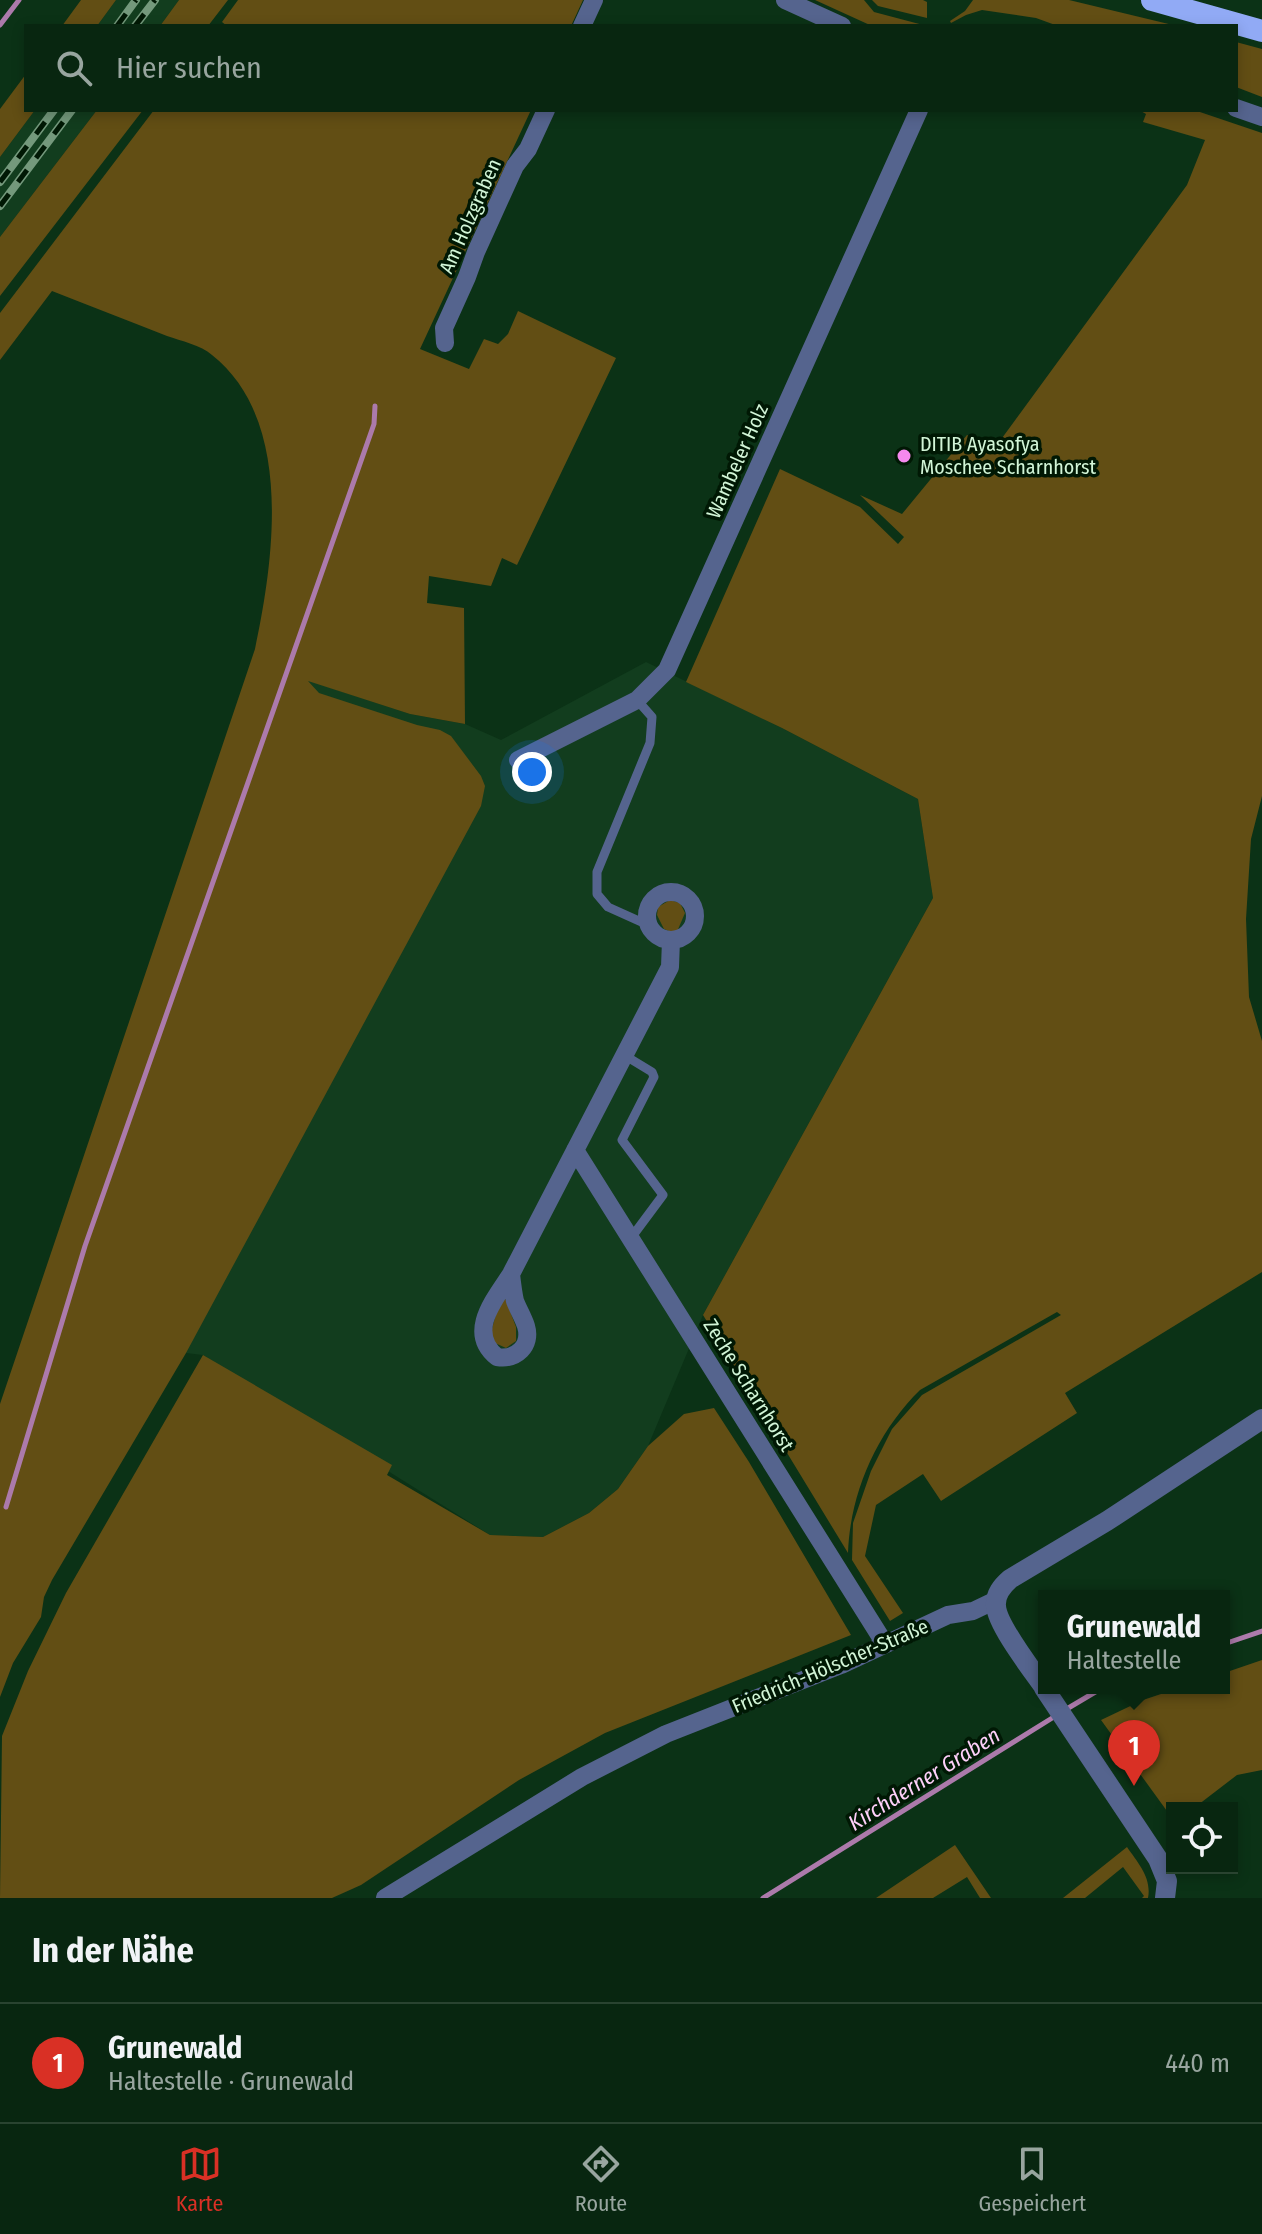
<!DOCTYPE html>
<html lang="de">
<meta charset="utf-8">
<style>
:root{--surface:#082610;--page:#112e19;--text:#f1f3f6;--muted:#98a59f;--line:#294330;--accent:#d93025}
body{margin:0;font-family:"Fira Sans Condensed",sans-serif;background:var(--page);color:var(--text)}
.controls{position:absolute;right:24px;bottom:24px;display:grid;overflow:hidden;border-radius:0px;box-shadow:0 4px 12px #0003}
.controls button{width:72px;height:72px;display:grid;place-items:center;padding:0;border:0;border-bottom:2px solid var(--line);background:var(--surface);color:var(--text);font:40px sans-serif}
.you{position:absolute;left:532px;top:772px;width:28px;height:28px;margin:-20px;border:6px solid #fff;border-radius:50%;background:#1a73e8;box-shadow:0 0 0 12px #1a73e833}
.badge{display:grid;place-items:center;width:52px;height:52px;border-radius:50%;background:var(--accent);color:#fff;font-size:26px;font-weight:700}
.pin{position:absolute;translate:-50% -66px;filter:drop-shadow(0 2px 4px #0008)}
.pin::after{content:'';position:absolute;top:42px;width:28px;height:24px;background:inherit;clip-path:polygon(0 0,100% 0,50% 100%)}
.popup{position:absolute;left:1038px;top:1590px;width:192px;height:104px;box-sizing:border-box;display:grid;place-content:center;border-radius:0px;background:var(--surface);filter:drop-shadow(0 2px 6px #0005);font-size:26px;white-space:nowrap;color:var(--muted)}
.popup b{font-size:30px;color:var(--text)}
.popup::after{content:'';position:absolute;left:50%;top:100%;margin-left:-16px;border:16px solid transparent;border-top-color:var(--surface)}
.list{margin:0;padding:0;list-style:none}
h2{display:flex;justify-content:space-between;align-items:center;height:104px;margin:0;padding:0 32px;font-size:34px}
h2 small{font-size:26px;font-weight:400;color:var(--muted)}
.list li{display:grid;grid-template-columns:52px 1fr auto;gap:24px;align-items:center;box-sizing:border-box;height:120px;padding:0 32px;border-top:2px solid var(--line)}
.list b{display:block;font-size:30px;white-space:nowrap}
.list p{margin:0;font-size:26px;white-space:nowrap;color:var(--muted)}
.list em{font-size:26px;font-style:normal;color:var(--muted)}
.icon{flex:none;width:44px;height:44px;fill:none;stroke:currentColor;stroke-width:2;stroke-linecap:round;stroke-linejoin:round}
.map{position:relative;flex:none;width:1262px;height:1898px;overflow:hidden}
.search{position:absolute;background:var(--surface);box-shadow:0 4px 12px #0003;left:24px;right:24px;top:24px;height:88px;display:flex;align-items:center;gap:20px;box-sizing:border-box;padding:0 28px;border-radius:0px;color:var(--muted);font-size:30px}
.sheet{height:224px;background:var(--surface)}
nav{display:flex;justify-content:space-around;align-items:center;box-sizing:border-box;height:112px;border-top:2px solid var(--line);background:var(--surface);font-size:22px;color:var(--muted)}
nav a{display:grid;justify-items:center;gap:4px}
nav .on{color:var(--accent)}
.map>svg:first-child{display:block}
</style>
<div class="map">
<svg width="1262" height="1898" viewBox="0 0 1262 1898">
<rect width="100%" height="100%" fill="#0b3216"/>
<path fill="#123d1e" d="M 116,0 L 179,0 L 160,26 L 97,26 Z
M 35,110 L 97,110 L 0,237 L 0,157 Z
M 646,662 L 782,728 L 918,799 L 933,898 L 703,1315 L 648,1446 L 618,1489 L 589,1513 L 543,1537 L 490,1535 L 203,1355 L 78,1340 L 307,680 L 410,714 L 465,724 L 501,740 Z"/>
<path fill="#624e14" d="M 81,0 L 116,0 L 97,26 L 62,26 Z
M 179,0 L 228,0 L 208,26 L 160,26 Z
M 238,0 L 583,0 L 571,26 L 227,26 L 222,22 Z
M 815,0 L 864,0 L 874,12 L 927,26 L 872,26 Z
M 872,0 L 923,0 L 927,2 L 927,18 L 878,6 Z
M 973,0 L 1069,0 L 1177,26 L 1058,26 L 1036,18 L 982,10 L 966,15 L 951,23 L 950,21 L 965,11 Z
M 1236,42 L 1262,49 L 1262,97 L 1236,87 Z
M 26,74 L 26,110 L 35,110 L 0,157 L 0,109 Z
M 97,110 L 143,110 L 0,296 L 0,237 Z
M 154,110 L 531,110 L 420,349 L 469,369 L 484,339 L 498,344 L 508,334 L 518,311 L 616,358 L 517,565 L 502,558 L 491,586 L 429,576 L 427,603 L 464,608 L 465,724 L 410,714 L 308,681 L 319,693 L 417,725 L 440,730 L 451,736 L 481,776 L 485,786 L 481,806 L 186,1353 L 52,1580 L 44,1597 L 41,1617 L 13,1663 L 0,1697 L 0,1404 L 255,649 C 274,559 294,420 212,355 C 201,345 181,341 167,336 C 129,321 90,306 52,291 L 0,360 L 0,313 Z
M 1139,110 L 1194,110 L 1262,133 L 1262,796 L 1251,839 L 1246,919 L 1249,997 L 1262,1041 L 1262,1272 L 1065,1393 L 1077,1413 L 941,1501 L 923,1474 L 876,1505 L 865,1556 L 903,1613 L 890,1621 L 852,1560 L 853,1523 L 871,1471 L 892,1429 L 922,1395 L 1061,1315 L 1057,1312 L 920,1390 C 877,1432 850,1493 848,1553 L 703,1315 L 933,898 L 918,799 L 782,728 L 686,682 L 780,469 L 860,507 L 898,544 L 904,537 L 860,495 L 902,514 L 967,435 L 994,449 L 1187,185 L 1205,140 L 1143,122 L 1146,114 Z
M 670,900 L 680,903 L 685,913 L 676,934 L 664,929 L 657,915 L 658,907 Z
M 505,1298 L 516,1327 L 516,1341 L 506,1348 L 495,1343 L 491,1332 L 500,1300 Z
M 203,1355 L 392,1465 L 387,1475 L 490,1535 L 543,1537 L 589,1513 L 618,1489 L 648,1446 L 684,1414 L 714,1408 L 749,1462 L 851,1635 L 605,1733 L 519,1780 L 361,1885 L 332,1898 L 0,1898 L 2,1736 L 28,1671 L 66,1593 Z
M 1262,1660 L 1262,1770 L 1237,1775 L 1194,1808 L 1172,1808 L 1172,1818 L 1101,1720 L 1143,1700 L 1179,1688 L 1224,1688 L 1224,1673 Z
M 955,1845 L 991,1898 L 980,1898 L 967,1877 L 933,1898 L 876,1898 Z
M 1127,1847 C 1138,1863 1152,1878 1148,1898 L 1142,1898 L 1144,1896 L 1123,1867 L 1085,1898 L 1063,1898 Z"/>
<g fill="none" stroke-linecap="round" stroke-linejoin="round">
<path stroke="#ac7aab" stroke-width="5" d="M 0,25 L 19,0
M 6,1507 L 85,1246 L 374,424 L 375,406
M 1224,1644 L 1262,1631
M 1065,1710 L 1102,1688
M 763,1898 L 1057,1715"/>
<path stroke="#55648e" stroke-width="9" d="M 637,700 L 652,717 L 650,743 L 597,872 L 597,894 L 608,907 L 648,925
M 624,1055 L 652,1072 L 654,1077 L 622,1140 L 663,1195 L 631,1238"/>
<path stroke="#55648e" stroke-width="18" d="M 785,0 L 842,26
M 582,26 L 594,0
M 1236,108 L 1262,117
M 445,343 L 444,328 L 467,277 L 476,252 L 515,166 L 528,149 L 546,110
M 518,760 L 637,700 L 667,670 L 919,110
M647 916a24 24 0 1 1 48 0a24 24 0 1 1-48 0Z
M 575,1150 L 885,1644
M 511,1274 C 512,1283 513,1292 515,1301 C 518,1309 523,1317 526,1326 C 532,1346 516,1360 497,1357 C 466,1332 495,1299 511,1274 L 670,967 L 671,940
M 385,1898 L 582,1777 L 666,1734 L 841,1665 L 948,1615 L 973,1611 L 996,1600"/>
<path stroke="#55648e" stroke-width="20" d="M 1044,1687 C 1032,1670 997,1625 996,1606 C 995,1594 1002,1586 1010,1579 L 1107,1521 L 1262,1419
M 1044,1688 L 1158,1859 L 1167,1881 L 1165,1898"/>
<path stroke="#91aaf5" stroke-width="22" d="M 1152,0 L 1262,31"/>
<g stroke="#74997c" stroke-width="8">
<path id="rail" d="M 117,26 L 136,0
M 135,26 L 155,0
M 0,182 L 54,110
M 0,206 L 72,110"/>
</g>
<use href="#rail" stroke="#001804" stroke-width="5" stroke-dasharray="15" stroke-linecap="butt"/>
</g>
<circle fill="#f589ee" stroke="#001804" stroke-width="3" cx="904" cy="456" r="8"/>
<g text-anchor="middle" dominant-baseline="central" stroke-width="7" stroke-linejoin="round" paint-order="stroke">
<g font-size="20" fill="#d2f5d7" stroke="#001804">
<text transform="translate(470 216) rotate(-66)">Am Holzgraben</text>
<text transform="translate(737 461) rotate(-66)">Wambeler Holz</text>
<text transform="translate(749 1385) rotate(58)">Zeche Scharnhorst</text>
<text transform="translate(830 1666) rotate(-23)">Friedrich-Hölscher-Straße</text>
</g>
<g font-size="20" fill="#d2f5d7" stroke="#001804" text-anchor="start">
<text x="920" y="444">DITIB Ayasofya<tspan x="920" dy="23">Moschee Scharnhorst</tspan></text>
</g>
<g font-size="22" font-style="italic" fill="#fed0fa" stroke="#001804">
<text transform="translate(924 1779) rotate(-32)">Kirchderner Graben</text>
</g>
</g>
</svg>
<div class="controls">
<button><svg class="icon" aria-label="locate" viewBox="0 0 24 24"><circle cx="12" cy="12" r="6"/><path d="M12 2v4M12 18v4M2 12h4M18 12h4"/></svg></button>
</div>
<div class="you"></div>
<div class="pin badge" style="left:1134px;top:1786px">1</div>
<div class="popup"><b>Grunewald</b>Haltestelle</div>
<div class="search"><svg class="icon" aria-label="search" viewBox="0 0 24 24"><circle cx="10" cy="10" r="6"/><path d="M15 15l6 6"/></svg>Hier suchen</div>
</div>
<section class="sheet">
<h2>In der Nähe<small></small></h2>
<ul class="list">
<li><span class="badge">1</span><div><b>Grunewald</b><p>Haltestelle · Grunewald</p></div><em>440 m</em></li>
</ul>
</section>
<nav>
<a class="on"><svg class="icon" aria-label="map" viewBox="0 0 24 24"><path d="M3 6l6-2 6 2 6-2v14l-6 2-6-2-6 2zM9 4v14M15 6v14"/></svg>Karte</a>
<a><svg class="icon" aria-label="directions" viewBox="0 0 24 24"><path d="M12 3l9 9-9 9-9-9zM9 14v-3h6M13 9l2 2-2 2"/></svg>Route</a>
<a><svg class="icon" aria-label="saved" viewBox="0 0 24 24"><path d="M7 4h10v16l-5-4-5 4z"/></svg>Gespeichert</a>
</nav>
